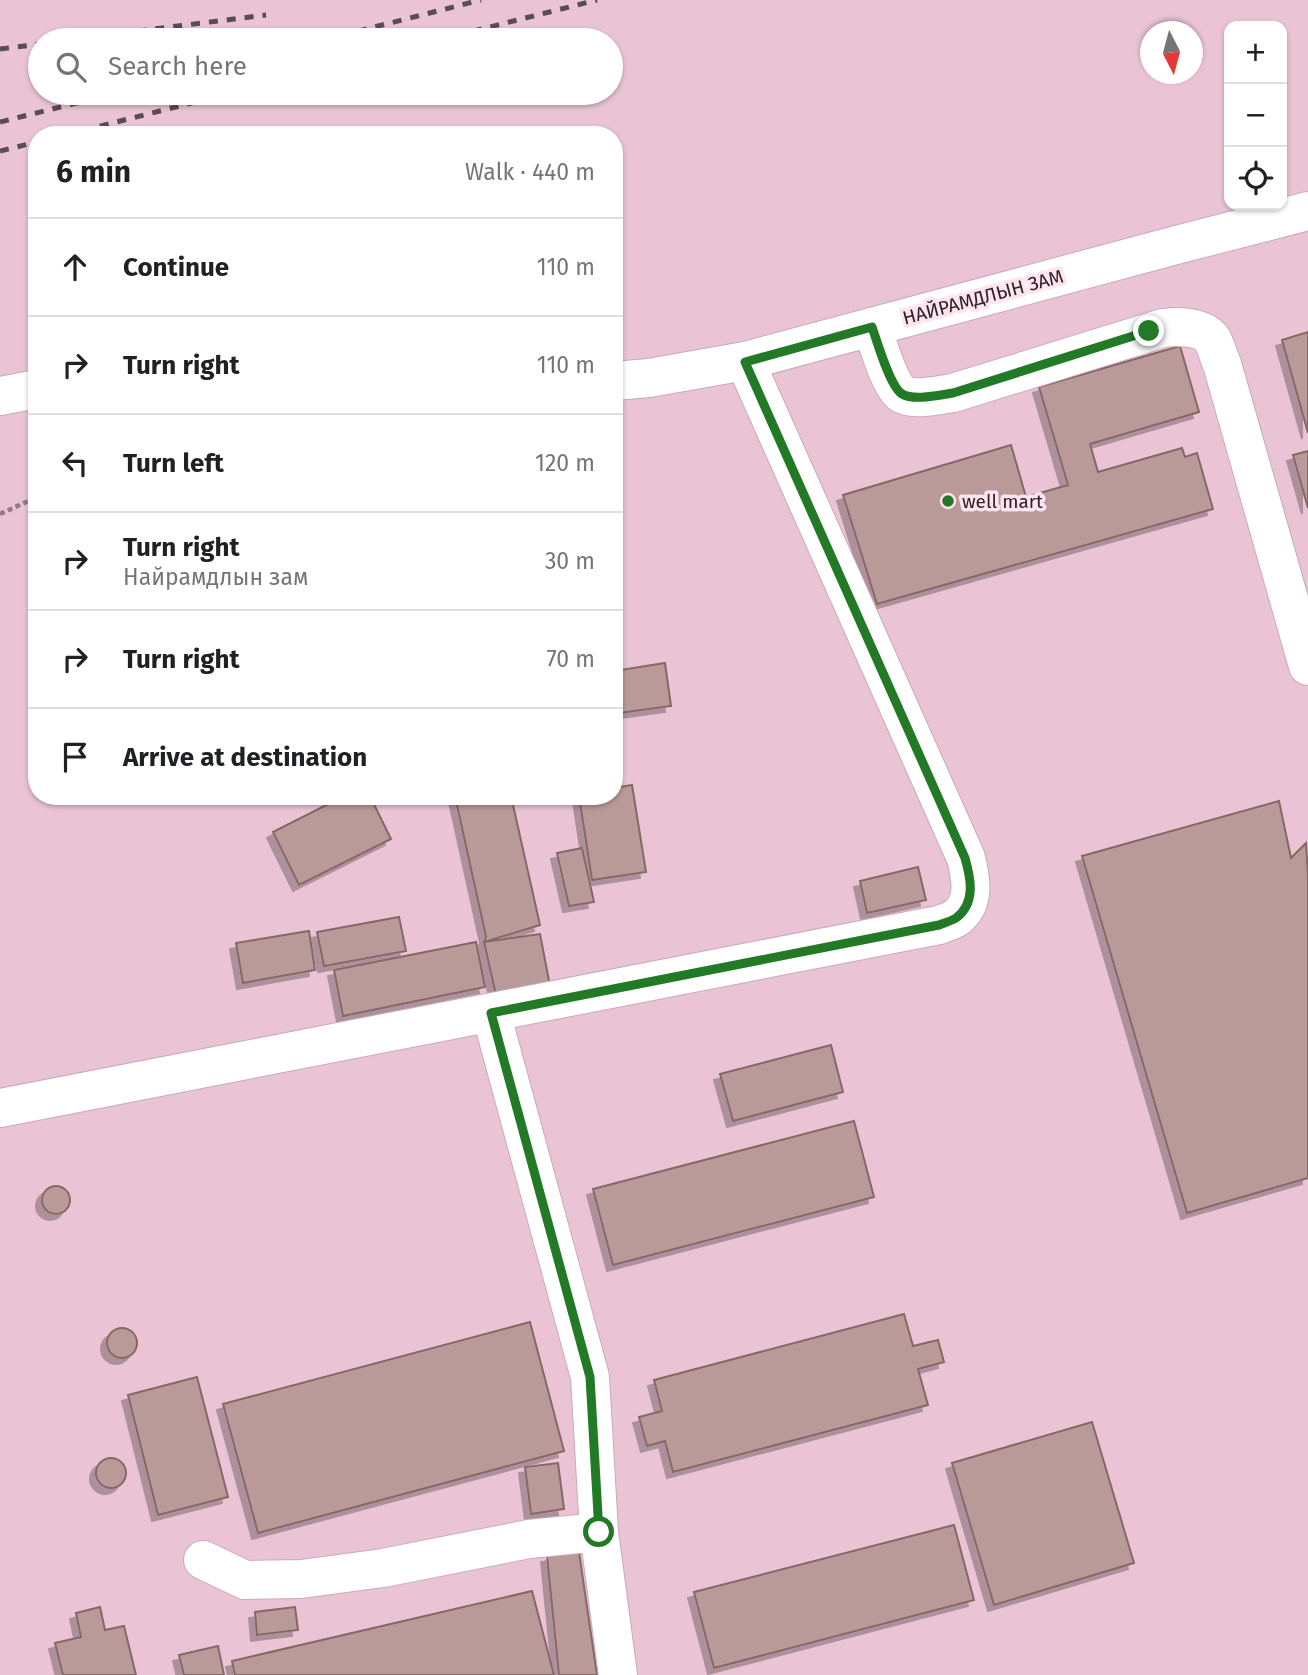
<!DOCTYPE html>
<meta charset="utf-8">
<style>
:root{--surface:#fff;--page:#f2f2f2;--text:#202124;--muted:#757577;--line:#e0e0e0}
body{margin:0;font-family:"Fira Sans",sans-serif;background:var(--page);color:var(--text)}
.controls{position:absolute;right:21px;top:21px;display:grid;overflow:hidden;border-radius:14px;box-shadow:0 2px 5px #0004}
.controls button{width:63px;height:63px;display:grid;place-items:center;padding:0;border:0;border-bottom:2px solid var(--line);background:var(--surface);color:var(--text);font:35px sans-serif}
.compass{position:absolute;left:1140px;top:21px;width:63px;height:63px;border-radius:50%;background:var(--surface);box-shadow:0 2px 5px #0004;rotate:174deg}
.stop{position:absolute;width:21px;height:21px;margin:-16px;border:5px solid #227926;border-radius:50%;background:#fff}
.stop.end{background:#227926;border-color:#fff;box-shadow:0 2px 7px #0008}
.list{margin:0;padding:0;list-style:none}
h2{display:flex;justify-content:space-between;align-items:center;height:91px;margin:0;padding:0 28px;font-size:30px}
h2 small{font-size:23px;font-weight:400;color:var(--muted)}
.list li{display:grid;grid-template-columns:46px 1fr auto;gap:21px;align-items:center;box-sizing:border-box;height:98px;padding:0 28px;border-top:2px solid var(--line)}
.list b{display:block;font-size:26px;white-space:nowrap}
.list p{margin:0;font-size:23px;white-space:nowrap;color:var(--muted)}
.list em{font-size:23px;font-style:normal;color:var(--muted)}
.icon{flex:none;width:38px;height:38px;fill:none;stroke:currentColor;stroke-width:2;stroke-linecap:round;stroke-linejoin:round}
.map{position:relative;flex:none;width:1308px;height:1675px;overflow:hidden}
.search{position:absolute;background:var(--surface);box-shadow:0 2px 5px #0004;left:28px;top:28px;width:595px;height:77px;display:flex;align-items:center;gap:18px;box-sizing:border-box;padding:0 24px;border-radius:38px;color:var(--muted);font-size:26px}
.panel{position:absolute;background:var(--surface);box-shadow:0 2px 5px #0004;left:28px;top:126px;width:595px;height:679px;border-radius:28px}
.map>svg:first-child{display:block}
</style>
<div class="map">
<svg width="1308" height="1675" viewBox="0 0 1308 1675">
<defs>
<filter id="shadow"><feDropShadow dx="-6" dy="6" stdDeviation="0" flood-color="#0004"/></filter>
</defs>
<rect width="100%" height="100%" fill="#f3d4e2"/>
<path fill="#eac4d5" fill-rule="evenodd" d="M 0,0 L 1308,0 L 1308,1675 L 0,1675 ZM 1229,26 L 1282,26 L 1282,205 L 1229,205 ZM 1150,32 L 1192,32 L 1192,74 L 1150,74 ZM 40,40 L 611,40 L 611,93 L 40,93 ZM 37,135 L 614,135 L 614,796 L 37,796 Z"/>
<path fill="#ba9a99" stroke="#866867" stroke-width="2" filter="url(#shadow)" d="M 1308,332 L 1308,433 L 1282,340 Z
M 1180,346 L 1199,412 L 1090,444 L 1098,472 L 1182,448 L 1185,457 L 1197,453 L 1213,509 L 877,604 L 843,495 L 1011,445 L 1026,497 L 1068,485 L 1039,387 Z
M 1308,451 L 1308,508 L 1293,455 Z
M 665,663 L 671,706 L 619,713 L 614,671 Z
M 632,785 L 646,872 L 592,880 L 579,796 L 614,796 L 614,788 Z
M 344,796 L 370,796 L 391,839 L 299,885 L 273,832 Z
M 455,796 L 511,796 L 540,925 L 484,942 L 486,937 Z
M 1279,801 L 1291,858 L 1306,843 L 1308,875 L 1308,1178 L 1187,1213 L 1082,856 Z
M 582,848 L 594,902 L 569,906 L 557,853 Z
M 918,867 L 926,900 L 867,913 L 860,881 Z
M 399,917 L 406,951 L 324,966 L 317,932 Z
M 309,931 L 315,970 L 243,983 L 236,943 Z
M 540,934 L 550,986 L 496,995 L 484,942 Z
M 476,942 L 485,987 L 343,1016 L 334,970 Z
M 831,1045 L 843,1092 L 733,1121 L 720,1074 Z
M 854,1121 L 874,1197 L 613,1265 L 593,1189 Z
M42 1200a14 14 0 1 1 28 0a14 14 0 1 1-28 0Z
M 904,1314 L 913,1346 L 938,1340 L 944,1362 L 918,1369 L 928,1405 L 673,1472 L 665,1441 L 647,1446 L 639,1417 L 662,1411 L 654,1380 Z
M 530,1322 L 564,1451 L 258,1533 L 223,1404 Z
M107 1343a15 15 0 1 1 30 0a15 15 0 1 1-30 0Z
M 197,1377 L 228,1497 L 158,1515 L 128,1395 Z
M 1092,1422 L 1134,1563 L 994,1605 L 952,1463 Z
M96 1473a15 15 0 1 1 30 0a15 15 0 1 1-30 0Z
M 558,1463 L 564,1509 L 531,1514 L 525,1467 Z
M 954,1525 L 974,1600 L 714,1668 L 694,1592 Z
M 579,1552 L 597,1675 L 559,1675 L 547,1556 Z
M 532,1591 L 554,1675 L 235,1675 L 232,1661 Z
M 100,1607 L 105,1630 L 124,1626 L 136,1675 L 63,1675 L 55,1643 L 81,1637 L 76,1613 Z
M 295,1607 L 298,1630 L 257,1635 L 255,1612 Z
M 218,1646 L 224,1675 L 184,1675 L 179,1655 Z"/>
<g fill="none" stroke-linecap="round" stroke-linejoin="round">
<g stroke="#c8aab8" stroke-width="40">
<path id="minor" d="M 872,327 C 877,341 890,387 902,394 C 915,401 939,395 953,393 L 1163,328 C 1176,326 1201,326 1211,338 C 1216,344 1218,356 1222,364 L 1308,666
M 491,1013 L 590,1377 L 599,1532 L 618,1675
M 0,1108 L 939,925 C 944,923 951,921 956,918 C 976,903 971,878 966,858 L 745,361
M 203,1560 L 245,1580 L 301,1579 L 383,1568 L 529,1539 L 599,1532"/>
</g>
<g stroke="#c8aab8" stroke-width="40">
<path id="major" d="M 614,381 L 649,378 L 745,361 L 1180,244 L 1308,211
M 0,396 L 37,389"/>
</g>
<path stroke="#917c86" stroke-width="4.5" stroke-dasharray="5 3.5" stroke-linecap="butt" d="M 0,514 L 37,497"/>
<use href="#minor" stroke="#fff" stroke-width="38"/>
<use href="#major" stroke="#fff" stroke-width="38"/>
<path stroke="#5b4b52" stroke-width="5" stroke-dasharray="9 9" stroke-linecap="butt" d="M 66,40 L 266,15
M 323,40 L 481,0
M 438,40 L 597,0
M 0,49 L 40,44
M 0,122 L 117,93
M 65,135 L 231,93
M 0,151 L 37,142"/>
</g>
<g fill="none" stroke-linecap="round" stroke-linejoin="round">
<path stroke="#227926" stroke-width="9" d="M 599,1532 L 590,1377 L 491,1013 L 939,925 C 944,923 951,921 956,918 C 976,903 971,879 965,858 L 745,362 L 872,327 C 877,341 890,387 902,394 C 914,401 939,395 953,393 L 1149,331"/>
</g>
<circle fill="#227926" stroke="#fde4ee" stroke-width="2.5" cx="948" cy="501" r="7"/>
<g text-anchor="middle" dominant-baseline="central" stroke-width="7" stroke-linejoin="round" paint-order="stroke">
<g font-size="19" fill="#2d2227" stroke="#fde4ee">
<text transform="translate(983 297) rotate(-15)">НАЙРАМДЛЫН ЗАМ</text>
</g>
<g font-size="19" fill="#2d2227" stroke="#fde4ee" text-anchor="start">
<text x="962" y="501">well mart</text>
</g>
</g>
</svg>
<div class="controls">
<button>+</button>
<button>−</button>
<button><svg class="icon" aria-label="locate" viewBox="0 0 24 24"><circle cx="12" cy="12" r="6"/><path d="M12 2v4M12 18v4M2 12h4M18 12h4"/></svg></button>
</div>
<svg class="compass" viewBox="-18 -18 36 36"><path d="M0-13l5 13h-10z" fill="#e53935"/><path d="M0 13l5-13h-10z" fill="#757577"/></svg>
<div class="stop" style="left:599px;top:1532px"></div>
<div class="stop end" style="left:1149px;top:331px"></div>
<div class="search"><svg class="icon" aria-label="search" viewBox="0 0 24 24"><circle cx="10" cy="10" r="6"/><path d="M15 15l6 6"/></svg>Search here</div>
<section class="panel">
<h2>6 min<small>Walk · 440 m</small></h2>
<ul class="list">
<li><svg class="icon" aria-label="ahead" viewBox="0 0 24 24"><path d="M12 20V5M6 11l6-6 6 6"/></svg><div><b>Continue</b></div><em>110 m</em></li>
<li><svg class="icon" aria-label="right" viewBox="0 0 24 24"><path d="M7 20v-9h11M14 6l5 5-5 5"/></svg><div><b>Turn right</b></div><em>110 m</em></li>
<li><svg class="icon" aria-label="left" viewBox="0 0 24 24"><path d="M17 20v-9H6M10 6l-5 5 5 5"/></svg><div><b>Turn left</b></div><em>120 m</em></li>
<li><svg class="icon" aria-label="right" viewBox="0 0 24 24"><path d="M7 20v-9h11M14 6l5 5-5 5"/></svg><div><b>Turn right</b><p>Найрамдлын зам</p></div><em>30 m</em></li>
<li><svg class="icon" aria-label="right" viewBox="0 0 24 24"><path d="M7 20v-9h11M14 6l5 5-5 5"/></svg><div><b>Turn right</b></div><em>70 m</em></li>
<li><svg class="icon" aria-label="arrive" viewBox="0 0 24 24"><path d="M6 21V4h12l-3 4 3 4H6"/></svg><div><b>Arrive at destination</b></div></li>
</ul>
</section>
</div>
